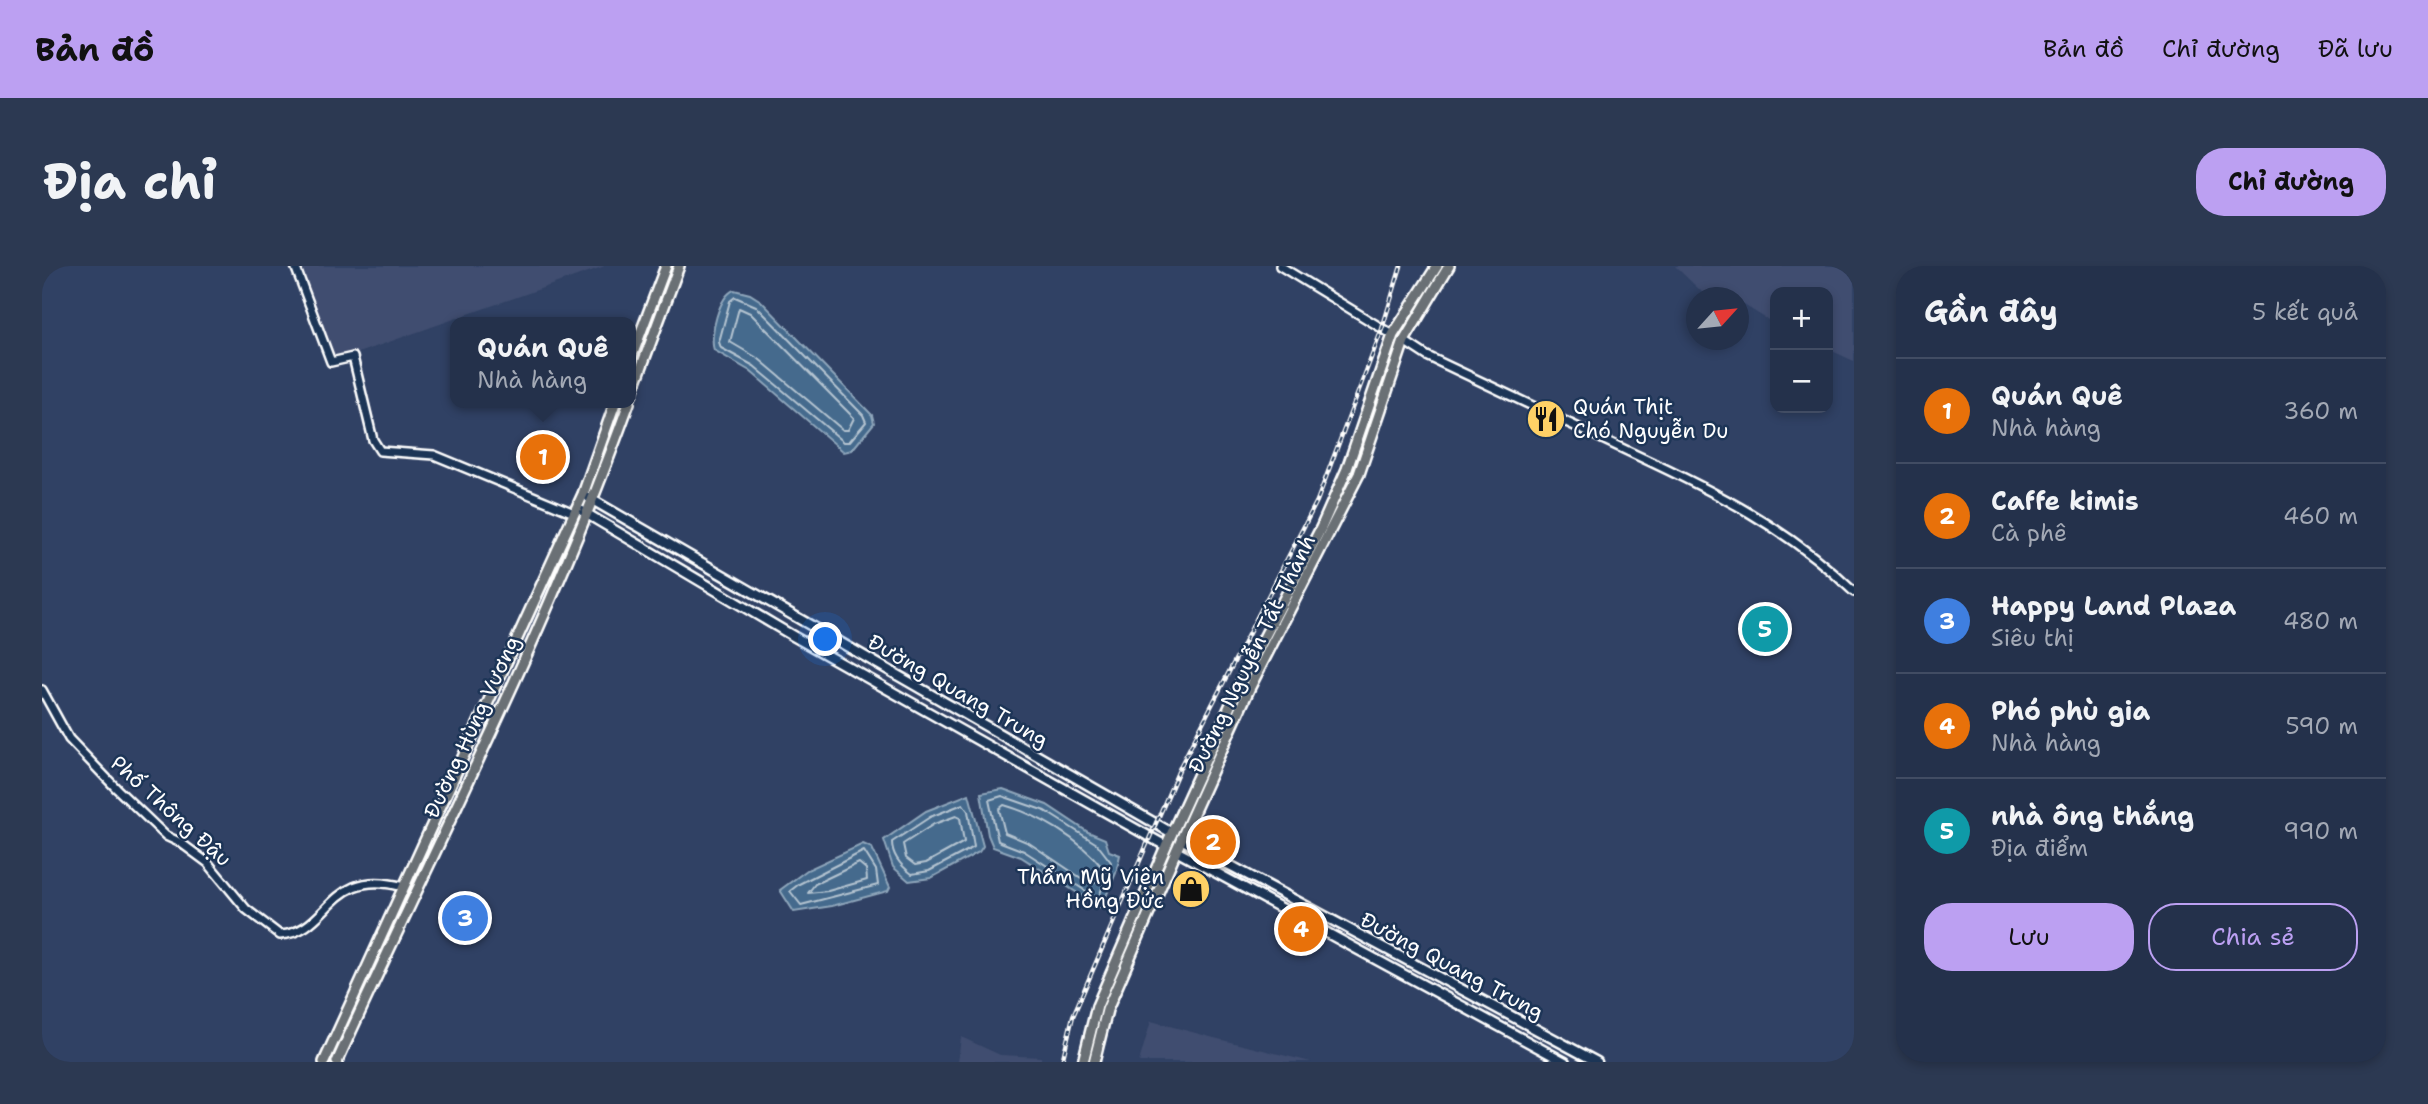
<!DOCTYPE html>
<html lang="vi">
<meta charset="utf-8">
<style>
:root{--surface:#24314b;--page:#2c3952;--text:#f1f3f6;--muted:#a3a9b5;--line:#414c63;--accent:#bca0f2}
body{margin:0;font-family:"Shantell Sans",sans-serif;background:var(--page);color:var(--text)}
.controls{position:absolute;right:21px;top:21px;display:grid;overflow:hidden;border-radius:14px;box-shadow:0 4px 10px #0003}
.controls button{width:63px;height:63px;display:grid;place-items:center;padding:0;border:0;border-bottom:2px solid var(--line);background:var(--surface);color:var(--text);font:35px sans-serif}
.compass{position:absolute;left:1644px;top:21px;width:63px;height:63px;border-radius:50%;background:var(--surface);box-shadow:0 4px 10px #0003;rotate:63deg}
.you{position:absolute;left:784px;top:374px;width:24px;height:24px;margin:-18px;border:5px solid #fff;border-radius:50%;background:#1a73e8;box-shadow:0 0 0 10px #1a73e833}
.badge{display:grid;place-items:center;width:46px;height:46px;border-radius:50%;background:var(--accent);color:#fff;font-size:23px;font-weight:700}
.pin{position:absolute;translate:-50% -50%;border:4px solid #fff;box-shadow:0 2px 7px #0006}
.popup{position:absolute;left:408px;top:51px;width:186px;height:91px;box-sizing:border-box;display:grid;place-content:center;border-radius:14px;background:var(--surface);filter:drop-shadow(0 2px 5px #0005);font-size:23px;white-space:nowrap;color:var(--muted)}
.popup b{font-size:26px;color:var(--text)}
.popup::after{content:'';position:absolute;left:50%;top:100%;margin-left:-14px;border:14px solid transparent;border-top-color:var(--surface)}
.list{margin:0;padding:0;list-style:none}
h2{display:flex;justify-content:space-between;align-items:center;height:91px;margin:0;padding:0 28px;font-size:30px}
h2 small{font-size:23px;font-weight:400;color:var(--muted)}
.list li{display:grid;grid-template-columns:46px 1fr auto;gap:21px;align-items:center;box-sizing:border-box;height:105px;padding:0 28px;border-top:2px solid var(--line)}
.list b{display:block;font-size:26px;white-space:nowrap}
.list p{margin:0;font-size:23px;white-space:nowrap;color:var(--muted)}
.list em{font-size:23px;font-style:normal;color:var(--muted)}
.actions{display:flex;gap:14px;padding:21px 28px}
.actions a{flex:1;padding:16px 0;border:2px solid var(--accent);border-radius:28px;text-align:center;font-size:24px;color:var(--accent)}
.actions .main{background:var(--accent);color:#111}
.map{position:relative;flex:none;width:1812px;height:796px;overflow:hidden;border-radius:28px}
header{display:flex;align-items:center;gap:42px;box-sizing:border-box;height:98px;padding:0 35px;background:var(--accent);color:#111}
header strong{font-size:33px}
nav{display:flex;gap:38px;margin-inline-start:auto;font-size:24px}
.intro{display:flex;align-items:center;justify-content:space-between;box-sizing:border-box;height:168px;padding:0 42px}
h1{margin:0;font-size:49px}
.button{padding:18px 32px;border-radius:28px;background:var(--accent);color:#111;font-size:24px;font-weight:700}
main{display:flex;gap:42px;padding:0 42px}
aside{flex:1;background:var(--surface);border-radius:28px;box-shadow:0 4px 10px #0003}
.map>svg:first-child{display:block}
</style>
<header>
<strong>Bản đồ</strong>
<nav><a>Bản đồ</a><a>Chỉ đường</a><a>Đã lưu</a></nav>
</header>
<div class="intro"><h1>Địa chỉ</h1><a class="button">Chỉ đường</a></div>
<main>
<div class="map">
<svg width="1812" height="796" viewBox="0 0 1812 796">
<rect width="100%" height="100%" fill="#304164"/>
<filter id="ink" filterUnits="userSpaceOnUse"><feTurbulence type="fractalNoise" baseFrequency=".0143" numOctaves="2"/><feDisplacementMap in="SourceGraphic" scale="14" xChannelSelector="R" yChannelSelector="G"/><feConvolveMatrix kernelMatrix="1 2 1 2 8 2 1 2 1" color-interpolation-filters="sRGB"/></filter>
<g filter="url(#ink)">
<path fill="#414e70" d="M 260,0 L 563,0 L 293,95 Z
M 1633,0 L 1812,0 L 1812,95 L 1786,83 L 1786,26 L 1733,26 L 1733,58 L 1697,36 L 1696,32 L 1662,28 Z
M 1109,755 L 1172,772 L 1269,796 L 1097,796 Z
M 919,771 L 958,789 L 999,791 L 999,796 L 916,796 Z"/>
<path fill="#456b8d" stroke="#8fa6bb" stroke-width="2" d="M 692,24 L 708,28 L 719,35 L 830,149 L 832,157 L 810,184 L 802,186 L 708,105 L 672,84 C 667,70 677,30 692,24 Z
M 961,523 L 1005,539 L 1046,566 L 1063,573 L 1067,585 L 1078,589 L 1074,607 L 1059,642 L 979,591 L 951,581 L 946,569 L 939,527 Z
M 927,528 L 941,580 L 937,586 L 889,612 L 867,615 L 851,601 L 842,574 L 884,545 Z
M 821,578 L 830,582 L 848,621 L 846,625 L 790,640 L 752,646 L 738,624 L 765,604 Z"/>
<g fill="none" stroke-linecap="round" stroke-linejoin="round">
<path stroke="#b5c4d1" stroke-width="2" d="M 693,31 L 714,40 L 821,149 L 824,156 L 807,176 L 802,176 L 712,100 L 679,82 L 677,76 L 688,35 Z
M 697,42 L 708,47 L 812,152 L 806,164 L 801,164 L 717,93 L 688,76 Z
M 960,530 L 1003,545 L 1055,578 L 1069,596 L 1057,631 L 1053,631 L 982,585 L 956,575 L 947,534 Z
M 921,538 L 926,545 L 932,581 L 887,605 L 870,608 C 859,600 850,589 850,576 L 888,551 Z
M 962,539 C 997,549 1037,573 1059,600 L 1053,617 L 1048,618 L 987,577 L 963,567 L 957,543 Z
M 914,550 L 918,552 L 922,576 L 884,597 L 873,599 L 864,592 L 861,578 L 892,558 Z
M 822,585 L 834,604 L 836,619 L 759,639 L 748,625 L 757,618 Z
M 817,597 L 824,603 L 825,614 L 786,625 L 766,627 L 773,618 Z"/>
<g stroke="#fff" stroke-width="12">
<path id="tertiary" d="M 253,0 L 289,96 L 311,91 L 331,174 L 338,185 L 392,189 L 532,247
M 1238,0 L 1351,69
M 1362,75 L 1385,90 C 1454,123 1523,155 1592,188 C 1674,226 1746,262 1812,326
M 0,424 L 27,473 L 75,523 L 124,570 L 139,577 L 166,597 L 204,643 L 238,669 C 289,666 286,599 362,621"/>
</g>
<g stroke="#fff" stroke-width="13">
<path id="secondary" d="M 547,232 L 1130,567
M 540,245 L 751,370 L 1124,580
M 1139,573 L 1555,796
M 1134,585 L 1523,796"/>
</g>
<g stroke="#fff" stroke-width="14">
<path id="primary" d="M 588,95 L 624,0
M 588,132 L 637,0
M 282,796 L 541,228 L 573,137
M 295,796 C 394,578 506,363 587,137
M 1041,796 L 1055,740 L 1124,580 L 1199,416 L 1279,262 L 1305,203 L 1351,69 L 1395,0
M 1052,796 L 1065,744 L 1134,585 L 1208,421 L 1317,208 L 1362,75 L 1407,0"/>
</g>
<use href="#tertiary" stroke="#1d3557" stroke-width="7"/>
<use href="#secondary" stroke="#1d3557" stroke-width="8"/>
<use href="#primary" stroke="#6a7074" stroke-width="9"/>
<g stroke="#fff" stroke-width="4.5">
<path id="rail" d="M 1020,796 L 1031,750 L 1139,499 L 1275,235 L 1340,63 L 1359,0"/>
</g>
<use href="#rail" stroke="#1d3557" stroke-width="2" stroke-dasharray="5" stroke-linecap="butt"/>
</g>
</g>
<defs>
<g id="restaurant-disc" transform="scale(2.0125)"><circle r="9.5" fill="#ffd166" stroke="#1d3557"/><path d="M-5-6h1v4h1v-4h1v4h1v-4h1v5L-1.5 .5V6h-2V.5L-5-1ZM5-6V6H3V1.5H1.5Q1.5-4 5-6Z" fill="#111"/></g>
<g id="shop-disc" transform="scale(2.0125)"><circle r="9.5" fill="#ffd166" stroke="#1d3557"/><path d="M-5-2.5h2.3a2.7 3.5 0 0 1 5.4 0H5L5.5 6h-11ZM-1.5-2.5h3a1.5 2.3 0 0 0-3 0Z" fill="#111"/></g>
</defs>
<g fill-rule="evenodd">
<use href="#restaurant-disc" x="1504" y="153"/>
<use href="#shop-disc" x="1149" y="623"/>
</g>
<g text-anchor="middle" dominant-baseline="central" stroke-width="5" stroke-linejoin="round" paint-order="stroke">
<g font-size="21" fill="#fff" stroke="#1d3557" text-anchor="start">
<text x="1531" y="141">Quán Thịt<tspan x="1531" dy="24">Chó Nguyễn Du</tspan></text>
<text x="1122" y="611" text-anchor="end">Thẩm Mỹ Viện<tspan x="1122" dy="24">Hồng Đức</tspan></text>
</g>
<g font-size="21" fill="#fff" stroke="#1d3557">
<text transform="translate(1210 388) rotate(-64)">Đường Nguyễn Tất Thành</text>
<text transform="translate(916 425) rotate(30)">Đường Quang Trung</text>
<text transform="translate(430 461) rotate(-65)">Đường Hùng Vương</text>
<text transform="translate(129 545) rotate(42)">Phố Thông Đậu</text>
<text transform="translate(1410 700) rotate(28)">Đường Quang Trung</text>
</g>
</g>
</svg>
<div class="controls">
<button>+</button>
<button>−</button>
</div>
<svg class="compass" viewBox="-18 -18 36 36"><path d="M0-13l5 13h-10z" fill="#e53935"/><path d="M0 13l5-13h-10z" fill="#a3a9b5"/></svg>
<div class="you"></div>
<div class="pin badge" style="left:501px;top:191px;background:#e8710a">1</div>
<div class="popup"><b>Quán Quê</b>Nhà hàng</div>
<div class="pin badge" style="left:1171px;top:576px;background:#e8710a">2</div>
<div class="pin badge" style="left:423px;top:652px;background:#3f7fe0">3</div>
<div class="pin badge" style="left:1259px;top:663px;background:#e8710a">4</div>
<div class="pin badge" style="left:1723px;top:363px;background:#0f9aa8">5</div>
</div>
<aside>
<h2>Gần đây<small>5 kết quả</small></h2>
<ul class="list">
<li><span class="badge" style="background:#e8710a">1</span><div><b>Quán Quê</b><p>Nhà hàng</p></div><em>360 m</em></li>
<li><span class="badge" style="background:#e8710a">2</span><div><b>Caffe kimis</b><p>Cà phê</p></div><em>460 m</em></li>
<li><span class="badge" style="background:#3f7fe0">3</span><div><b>Happy Land Plaza</b><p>Siêu thị</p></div><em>480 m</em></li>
<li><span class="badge" style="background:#e8710a">4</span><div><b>Phó phù gia</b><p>Nhà hàng</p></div><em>590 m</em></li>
<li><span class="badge" style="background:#0f9aa8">5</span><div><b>nhà ông thắng</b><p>Địa điểm</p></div><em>990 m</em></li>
</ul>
<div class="actions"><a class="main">Lưu</a><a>Chia sẻ</a></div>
</aside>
</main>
